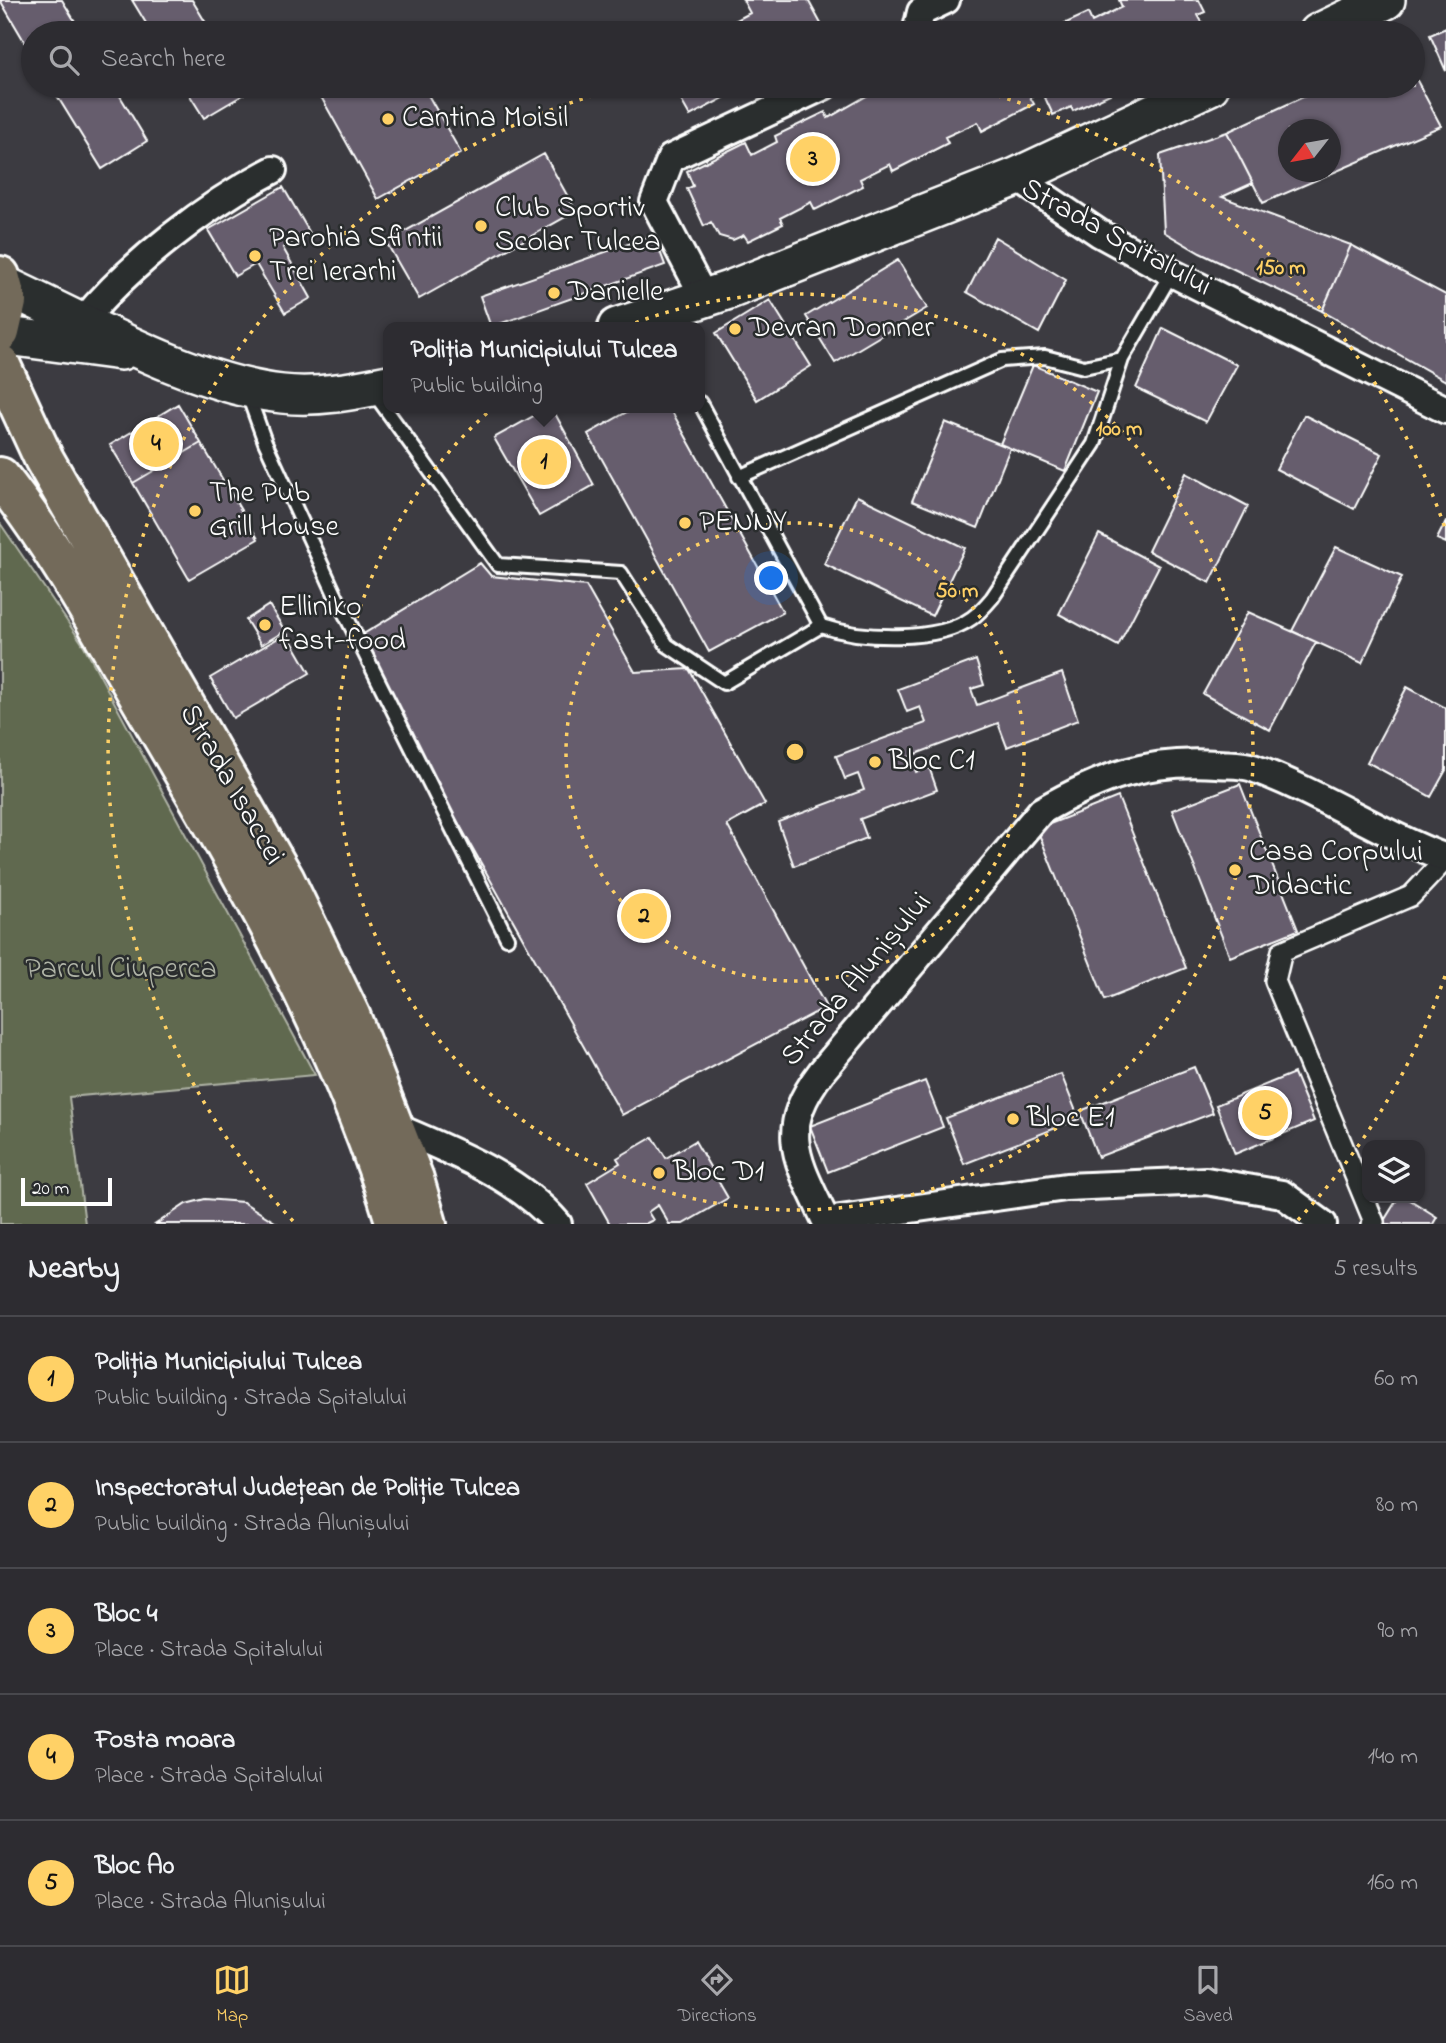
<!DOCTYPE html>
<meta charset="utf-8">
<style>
:root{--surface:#2d2c31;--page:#39383d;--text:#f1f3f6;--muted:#a7a7ab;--line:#48484d;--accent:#ffd166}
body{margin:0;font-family:"Indie Flower",sans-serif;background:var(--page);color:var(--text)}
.controls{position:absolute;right:21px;bottom:21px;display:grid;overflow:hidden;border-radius:14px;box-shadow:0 2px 5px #0004}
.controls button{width:63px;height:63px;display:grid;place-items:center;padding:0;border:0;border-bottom:2px solid var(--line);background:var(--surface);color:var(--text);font:35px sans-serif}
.compass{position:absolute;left:1278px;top:119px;width:63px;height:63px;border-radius:50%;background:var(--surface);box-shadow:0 2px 5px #0004;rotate:239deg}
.scale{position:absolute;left:21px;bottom:18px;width:91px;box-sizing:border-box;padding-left:7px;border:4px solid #fff;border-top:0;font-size:19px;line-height:24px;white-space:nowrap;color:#fff;-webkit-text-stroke:5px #2a2d2e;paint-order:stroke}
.you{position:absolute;left:772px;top:579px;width:24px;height:24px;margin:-18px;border:5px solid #fff;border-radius:50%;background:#1a73e8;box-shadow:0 0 0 10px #1a73e833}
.badge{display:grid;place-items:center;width:46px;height:46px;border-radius:50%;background:var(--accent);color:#111;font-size:23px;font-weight:700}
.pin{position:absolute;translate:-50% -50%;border:4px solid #fff;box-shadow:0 2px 7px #0006}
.popup{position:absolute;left:383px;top:322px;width:322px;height:91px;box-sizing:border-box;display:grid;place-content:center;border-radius:14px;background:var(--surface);filter:drop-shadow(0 2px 5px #0005);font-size:23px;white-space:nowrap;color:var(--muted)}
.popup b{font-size:26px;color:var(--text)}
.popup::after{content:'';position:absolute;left:50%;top:100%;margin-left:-14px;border:14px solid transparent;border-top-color:var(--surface)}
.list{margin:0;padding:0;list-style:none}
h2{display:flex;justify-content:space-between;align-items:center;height:91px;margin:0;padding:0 28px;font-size:30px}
h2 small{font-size:23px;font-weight:400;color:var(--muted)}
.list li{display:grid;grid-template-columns:46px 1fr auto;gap:21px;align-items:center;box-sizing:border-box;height:126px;padding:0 28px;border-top:2px solid var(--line)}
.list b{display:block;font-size:26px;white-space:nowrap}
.list p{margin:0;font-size:23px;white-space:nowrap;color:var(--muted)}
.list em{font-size:23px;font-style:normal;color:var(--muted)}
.icon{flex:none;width:38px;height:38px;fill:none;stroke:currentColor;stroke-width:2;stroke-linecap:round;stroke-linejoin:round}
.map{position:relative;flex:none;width:1446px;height:1224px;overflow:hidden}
.search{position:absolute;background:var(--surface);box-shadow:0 2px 5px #0004;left:21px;right:21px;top:21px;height:77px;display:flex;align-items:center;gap:18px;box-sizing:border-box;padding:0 24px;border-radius:38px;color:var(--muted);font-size:26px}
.sheet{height:721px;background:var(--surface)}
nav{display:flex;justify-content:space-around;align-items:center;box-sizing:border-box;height:98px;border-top:2px solid var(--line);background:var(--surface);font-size:19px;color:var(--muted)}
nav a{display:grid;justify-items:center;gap:4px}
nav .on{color:var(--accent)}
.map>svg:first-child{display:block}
</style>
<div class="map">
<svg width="1446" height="1224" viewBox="0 0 1446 1224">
<rect width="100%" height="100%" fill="#3c3b41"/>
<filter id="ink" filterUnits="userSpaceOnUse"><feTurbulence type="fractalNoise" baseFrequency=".0143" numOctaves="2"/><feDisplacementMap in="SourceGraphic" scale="14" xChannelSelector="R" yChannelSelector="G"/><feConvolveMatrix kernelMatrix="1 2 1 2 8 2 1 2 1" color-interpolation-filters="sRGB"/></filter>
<g filter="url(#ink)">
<path fill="#60694f" stroke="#b0b4a7" stroke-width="2" d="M 0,523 L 84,646 L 315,1075 L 69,1097 L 85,1224 L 0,1224 Z"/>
<path fill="#665d6d" stroke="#fff" stroke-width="2" fill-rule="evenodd" d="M 0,0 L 62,0 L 82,33 L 33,33 L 33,56 Z
M 132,0 L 192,0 L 212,33 L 152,33 Z
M 743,0 L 808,0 L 826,33 L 712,33 L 750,13 Z
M 1119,0 L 1199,0 L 1205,12 L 1198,15 L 1208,33 L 1044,33 L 1088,13 L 1092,22 L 1122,7 Z
M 1446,28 L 1446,71 L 1430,35 Z
M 1413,73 L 1441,126 L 1263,203 L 1227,132 L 1327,86 L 1413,86 ZM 1288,130 L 1330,130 L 1330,172 L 1288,172 Z
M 51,86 L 114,86 L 147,141 L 102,169 Z
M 184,86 L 244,86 L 248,92 L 204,118 Z
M 315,86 L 423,86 L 461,153 L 378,199 Z
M 673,86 L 746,86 L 690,116 Z
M 884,86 L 1122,86 L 1123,88 L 1073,111 L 1071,107 L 1053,115 L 1042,91 L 1030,97 L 1034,104 L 982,131 L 978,122 L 945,137 L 948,143 L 893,171 L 890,164 L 860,179 L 863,186 L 815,210 L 811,202 L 780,218 L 783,224 L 748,241 L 744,235 L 733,240 L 719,236 L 711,222 L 704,226 L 687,189 L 693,186 L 687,171 L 746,142 L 752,155 L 777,142 L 775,136 L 825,112 L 828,118 Z
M 1227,132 L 1253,183 L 1222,197 L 1351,245 L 1322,311 L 1200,253 L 1164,232 L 1160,155 Z
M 544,154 L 576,211 L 419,299 L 386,242 Z
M 283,187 L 310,233 L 283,248 L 311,298 L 285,313 L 256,264 L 235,276 L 208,230 Z
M 654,235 L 665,265 L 491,327 L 480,296 Z
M 995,237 L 1066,280 L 1039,333 L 967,292 Z
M 1351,245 L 1446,295 L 1446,381 L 1322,311 Z
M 898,260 L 927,308 L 835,363 L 806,316 Z
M 770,300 L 811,366 L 757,400 L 716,333 Z
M 1163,328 L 1237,365 L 1206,422 L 1136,388 Z
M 1033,365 L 1097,392 L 1065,471 L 1000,444 Z
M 178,404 L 201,443 L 133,483 L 110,445 Z
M 548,408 L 552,408 L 594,485 L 539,516 L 494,438 Z
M 634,408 L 670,408 L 783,612 L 709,652 L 588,434 Z
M 1304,415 L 1382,454 L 1354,509 L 1276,469 Z
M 945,422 L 1010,448 L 978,528 L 912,501 Z
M 201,443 L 258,539 L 189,579 L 133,483 Z
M 1186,473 L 1248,506 L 1210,583 L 1148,551 Z
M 857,496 L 965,548 L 932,616 L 824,564 Z
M 1446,521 L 1446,543 L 1437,539 Z
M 1099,534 L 1159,566 L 1118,646 L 1059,614 Z
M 1336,547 L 1402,577 L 1362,663 L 1292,631 Z
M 480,563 L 491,576 L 586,586 L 635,672 L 689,669 L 765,804 L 727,825 L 826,1007 L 622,1115 L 426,765 L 362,635 Z
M 269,605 L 285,631 L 261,645 L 246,620 Z
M 1248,612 L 1316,642 L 1270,730 L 1203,694 Z
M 287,633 L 310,673 L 233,718 L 210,678 Z
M 976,660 L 984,685 L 971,689 L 977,705 L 1062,673 L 1078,720 L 1007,747 L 998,723 L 910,756 L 916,772 L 929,767 L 937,790 L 860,819 L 867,838 L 794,866 L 778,822 L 864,790 L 858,774 L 845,779 L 836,756 L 926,723 L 920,707 L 907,712 L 898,689 Z
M 1407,687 L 1446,708 L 1446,770 L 1431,797 L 1367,762 Z
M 1240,784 L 1298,930 L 1230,957 L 1172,810 Z
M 1118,797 L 1186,968 L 1105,1000 L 1037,829 Z
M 1194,1067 L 1213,1113 L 1098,1157 L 1080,1111 Z
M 1294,1073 L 1314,1121 L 1235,1154 L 1216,1105 Z
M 1061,1074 L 1079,1119 L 964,1164 L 946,1118 Z
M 925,1081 L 943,1127 L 828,1172 L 810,1126 Z
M 653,1137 L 666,1158 L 695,1141 L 728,1198 L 683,1224 L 669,1224 L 658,1205 L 648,1212 L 653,1220 L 645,1224 L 610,1224 L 587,1183 L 620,1163 L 617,1158 Z
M 1398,1198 L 1407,1198 L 1437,1217 L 1433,1224 L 1382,1224 Z
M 205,1199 L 243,1202 L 278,1224 L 156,1224 L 186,1204 Z"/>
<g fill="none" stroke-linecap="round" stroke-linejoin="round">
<g stroke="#fff" stroke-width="18">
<path id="service" d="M 247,392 L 265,442 L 335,594 L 507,938
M 374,393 L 498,565 L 621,573 L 667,645 L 724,683 L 821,626
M 700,403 L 821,626 C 860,639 937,643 972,618 C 979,613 986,605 992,598 L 1094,444 L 1122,359
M 739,477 L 1002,360 L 1045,357 L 1084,367 L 1122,359 L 1172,273"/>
</g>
<g stroke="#fff" stroke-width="24">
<path id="pedestrian" d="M 1372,1224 L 1374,1222 L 1275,981 L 1282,951 L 1411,896 L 1446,859"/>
</g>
<g stroke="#fff" stroke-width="32">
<path id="minor" d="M 916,33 L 921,12 L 946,0
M 1016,177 L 1099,233 L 1172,273 L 1446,410
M 705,299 L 654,202 L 671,158 L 824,86
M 83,321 C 130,264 207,204 273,170
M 393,1126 C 450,1151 516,1175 558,1224
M 1323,1224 L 1282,1194 L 1206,1181 L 1066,1187 L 826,1221 C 797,1160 776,1131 822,1071 L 1041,811 C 1100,777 1147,759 1217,764 C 1228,765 1243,764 1253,768 C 1320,793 1379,833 1446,858"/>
</g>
<g stroke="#fff" stroke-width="42">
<path id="secondary" d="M 1318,33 L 1386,0
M 4,285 C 87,323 191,384 282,394 C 317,398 354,391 388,384
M 617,327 L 729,290 L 1016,177 L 1210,86
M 0,335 L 121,351"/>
</g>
<g stroke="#fff" stroke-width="44">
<path id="primary" d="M 0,276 L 7,302 L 0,332
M 0,364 L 44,459 L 285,880 L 350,1015 L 414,1179 L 427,1224
M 0,477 C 60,553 106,641 155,724 C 250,886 341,1042 396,1224"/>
</g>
<use href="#service" stroke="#2a2d2e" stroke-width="12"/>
<use href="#pedestrian" stroke="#2a2d2e" stroke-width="19"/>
<use href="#minor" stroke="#2a2d2e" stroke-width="26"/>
<use href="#secondary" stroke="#2a2d2e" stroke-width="37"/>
<use href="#primary" stroke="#736b5a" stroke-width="38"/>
</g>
</g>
<g fill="none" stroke="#ffd166" stroke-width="3.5" stroke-dasharray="3.5 7">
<circle cx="795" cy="752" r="229"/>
<circle cx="795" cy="752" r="458"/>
<path d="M1445 976A687 687 0 0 1 1297 1221M293 1221A687 687 0 0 1 623 87M967 87A687 687 0 0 1 1445 528"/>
</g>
<g fill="#ffd166" stroke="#2a2d2e" stroke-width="2.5">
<circle cx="388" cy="119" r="7"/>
<circle cx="481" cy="226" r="7"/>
<circle cx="255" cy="256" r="7"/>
<circle cx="554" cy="293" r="7"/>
<circle cx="735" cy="329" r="7"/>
<circle cx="195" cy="511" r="7"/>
<circle cx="685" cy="523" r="7"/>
<circle cx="265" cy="625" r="7"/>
<circle cx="875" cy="762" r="7"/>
<circle cx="1235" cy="870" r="7"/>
<circle cx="1013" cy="1119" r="7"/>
<circle cx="659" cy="1173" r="7"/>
</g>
<g text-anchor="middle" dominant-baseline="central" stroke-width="5" stroke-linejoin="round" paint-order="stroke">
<g font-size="30" fill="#fff" stroke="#2a2d2e" text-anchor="start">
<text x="402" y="119">Cantina Moisil</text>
<text x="495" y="209">Club Sportiv<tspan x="495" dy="34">Scolar Tulcea</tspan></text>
<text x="269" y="239">Parohia Sfintii<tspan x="269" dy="34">Trei Ierarhi</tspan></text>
<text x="568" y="293">Danielle</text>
<text x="749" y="329">Devran Donner</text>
<text x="209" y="494">The Pub<tspan x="209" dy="34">Grill House</tspan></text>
<text x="699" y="523">PENNY</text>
<text x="279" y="608">Elliniko<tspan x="279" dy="34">fast-food</tspan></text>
<text x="889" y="762">Bloc C1</text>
<text x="1249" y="853">Casa Corpului<tspan x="1249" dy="34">Didactic</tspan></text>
<text x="1027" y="1119">Bloc E1</text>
<text x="673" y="1173">Bloc D1</text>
</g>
<g font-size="30" fill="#fff" stroke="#2a2d2e">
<text transform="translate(1116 238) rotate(29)">Strada Spitalului</text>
<text transform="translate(231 785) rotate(60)">Strada Isaccei</text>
<text transform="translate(857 980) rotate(-50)">Strada Alunișului</text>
</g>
<g font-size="30" fill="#b0b4a7" stroke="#2a2d2e">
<text x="121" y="970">Parcul Ciuperca</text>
</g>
</g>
<circle cx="795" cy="752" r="10" fill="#ffd166" stroke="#2a2d2e" stroke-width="3.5"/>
<g font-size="21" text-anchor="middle" font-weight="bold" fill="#ffd166" stroke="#2a2d2e" stroke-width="5" stroke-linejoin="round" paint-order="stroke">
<text x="1281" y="274">150 m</text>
<text x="1119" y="435">100 m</text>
<text x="957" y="597">50 m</text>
</g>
</svg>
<div class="controls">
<button><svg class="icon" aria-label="layers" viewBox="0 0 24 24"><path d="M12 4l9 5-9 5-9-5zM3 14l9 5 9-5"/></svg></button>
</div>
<svg class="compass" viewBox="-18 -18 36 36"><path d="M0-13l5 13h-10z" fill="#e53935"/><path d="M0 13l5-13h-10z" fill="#a7a7ab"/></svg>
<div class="scale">20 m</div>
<div class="you"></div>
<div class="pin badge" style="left:544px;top:462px">1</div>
<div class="popup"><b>Poliția Municipiului Tulcea</b>Public building</div>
<div class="pin badge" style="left:644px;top:916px">2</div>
<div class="pin badge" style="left:813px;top:159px">3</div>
<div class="pin badge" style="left:156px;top:444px">4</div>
<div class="pin badge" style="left:1265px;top:1113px">5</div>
<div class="search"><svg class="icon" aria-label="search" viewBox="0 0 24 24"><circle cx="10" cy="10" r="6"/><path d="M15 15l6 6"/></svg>Search here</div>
</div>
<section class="sheet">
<h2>Nearby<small>5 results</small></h2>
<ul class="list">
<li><span class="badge">1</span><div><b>Poliția Municipiului Tulcea</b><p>Public building · Strada Spitalului</p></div><em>60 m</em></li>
<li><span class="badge">2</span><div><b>Inspectoratul Județean de Poliție Tulcea</b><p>Public building · Strada Alunișului</p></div><em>80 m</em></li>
<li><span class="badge">3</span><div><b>Bloc 4</b><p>Place · Strada Spitalului</p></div><em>90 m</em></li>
<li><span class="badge">4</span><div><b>Fosta moara</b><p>Place · Strada Spitalului</p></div><em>140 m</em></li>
<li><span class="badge">5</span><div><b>Bloc A0</b><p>Place · Strada Alunișului</p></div><em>160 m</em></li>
</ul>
</section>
<nav>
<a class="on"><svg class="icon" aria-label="map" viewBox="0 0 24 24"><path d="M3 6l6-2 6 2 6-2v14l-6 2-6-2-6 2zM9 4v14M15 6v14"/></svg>Map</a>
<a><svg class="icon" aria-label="directions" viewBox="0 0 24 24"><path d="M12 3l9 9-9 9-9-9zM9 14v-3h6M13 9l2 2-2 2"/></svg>Directions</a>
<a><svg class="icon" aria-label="saved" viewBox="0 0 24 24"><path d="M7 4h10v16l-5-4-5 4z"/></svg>Saved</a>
</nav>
